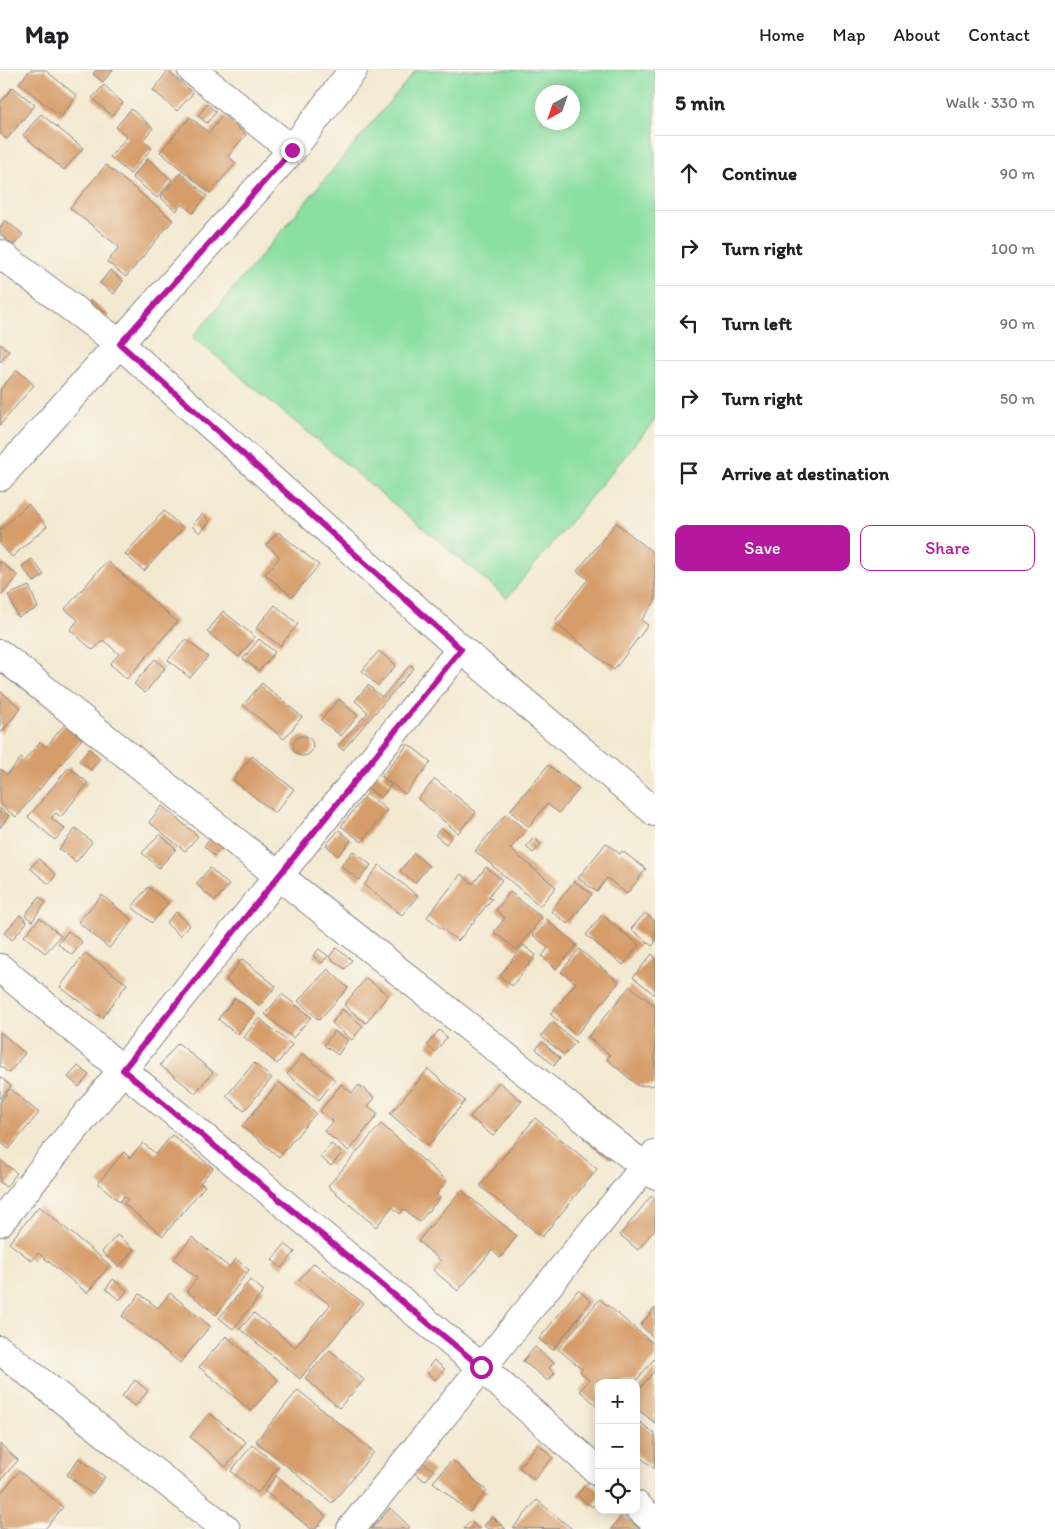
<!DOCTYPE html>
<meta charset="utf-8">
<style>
:root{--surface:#fff;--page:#f2f2f2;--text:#202124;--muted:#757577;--line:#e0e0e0;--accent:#b5179e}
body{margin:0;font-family:Itim,sans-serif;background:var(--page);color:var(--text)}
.controls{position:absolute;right:15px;bottom:15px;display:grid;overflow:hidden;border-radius:10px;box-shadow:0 2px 12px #0003}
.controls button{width:45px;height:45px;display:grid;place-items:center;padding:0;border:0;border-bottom:1px solid var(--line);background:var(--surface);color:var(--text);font:25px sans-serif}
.compass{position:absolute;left:535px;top:15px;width:45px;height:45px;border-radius:50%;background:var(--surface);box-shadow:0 2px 12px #0003;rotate:220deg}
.stop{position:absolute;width:15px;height:15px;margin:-11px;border:4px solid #b5179e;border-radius:50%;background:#fff}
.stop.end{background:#b5179e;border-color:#fff;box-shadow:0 1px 5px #0008}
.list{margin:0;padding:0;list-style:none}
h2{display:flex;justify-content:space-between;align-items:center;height:65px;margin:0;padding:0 20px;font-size:21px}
h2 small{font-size:16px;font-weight:400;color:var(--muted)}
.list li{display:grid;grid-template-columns:32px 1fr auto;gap:15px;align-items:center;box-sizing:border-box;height:75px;padding:0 20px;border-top:1px solid var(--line)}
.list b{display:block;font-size:19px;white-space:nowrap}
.list em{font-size:16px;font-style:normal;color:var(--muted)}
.actions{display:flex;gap:10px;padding:15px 20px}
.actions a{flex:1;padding:11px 0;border:1px solid var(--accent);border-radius:10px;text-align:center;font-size:18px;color:var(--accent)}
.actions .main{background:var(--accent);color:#fff}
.icon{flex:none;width:28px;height:28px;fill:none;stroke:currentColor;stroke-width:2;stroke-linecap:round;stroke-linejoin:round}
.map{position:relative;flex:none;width:655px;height:1459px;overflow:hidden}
header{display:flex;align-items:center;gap:30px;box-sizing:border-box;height:70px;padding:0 25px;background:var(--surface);border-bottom:1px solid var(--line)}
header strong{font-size:24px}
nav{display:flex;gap:28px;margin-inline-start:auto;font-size:18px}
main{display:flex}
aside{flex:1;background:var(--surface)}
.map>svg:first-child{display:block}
</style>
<header>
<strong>Map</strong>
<nav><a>Home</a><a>Map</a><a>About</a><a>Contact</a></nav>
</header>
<main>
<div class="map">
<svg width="655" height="1459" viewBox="0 0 655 1459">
<rect width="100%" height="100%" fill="#fbf7ec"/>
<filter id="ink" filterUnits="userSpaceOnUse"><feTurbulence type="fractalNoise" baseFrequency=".02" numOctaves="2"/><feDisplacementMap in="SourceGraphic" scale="10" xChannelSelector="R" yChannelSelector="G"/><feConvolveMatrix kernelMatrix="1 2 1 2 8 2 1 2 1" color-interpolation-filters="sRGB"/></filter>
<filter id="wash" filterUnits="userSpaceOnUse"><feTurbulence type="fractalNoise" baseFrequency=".0096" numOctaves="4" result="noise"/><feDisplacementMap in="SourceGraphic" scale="20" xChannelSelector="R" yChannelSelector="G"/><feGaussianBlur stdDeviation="1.12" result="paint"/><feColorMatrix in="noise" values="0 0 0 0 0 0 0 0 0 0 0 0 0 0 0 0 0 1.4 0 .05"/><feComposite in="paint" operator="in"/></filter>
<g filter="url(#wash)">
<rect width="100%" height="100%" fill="#f3e9d1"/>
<path fill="#8adfa1" stroke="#56806e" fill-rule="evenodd" d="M 416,0 L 655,0 L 655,350 L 507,528 L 193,267 ZM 542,22 L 572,22 L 572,52 L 542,52 Z"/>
<g id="blocks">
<path fill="#d69d6a" d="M 30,0 L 45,0 L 77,26 L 61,47 L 19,13 Z
M 96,0 L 113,0 L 103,12 L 93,4 Z
M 168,1 L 193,23 L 177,41 L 153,20 Z
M 104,15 L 123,33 L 112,46 L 92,28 Z
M 13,17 L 35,35 L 7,69 L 0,63 L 0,33 Z
M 207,34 L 216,42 L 207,53 L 198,46 Z
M 131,39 L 153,58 L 143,70 L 152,78 L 130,104 L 110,87 L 127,67 L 116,57 Z
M 41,44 L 83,78 L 64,100 L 23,65 Z
M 223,45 L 246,65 L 228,86 L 236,93 L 210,123 L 160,82 L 190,47 L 209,63 Z
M 148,89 L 172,110 L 157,128 L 132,107 Z
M 106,95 L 173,150 L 126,207 L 107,192 L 119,177 L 70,138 Z
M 181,103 L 207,126 L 193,143 L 182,134 L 176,141 L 160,127 Z
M 5,150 L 23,164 L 14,175 L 0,164 L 0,157 Z
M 110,200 L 123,211 L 114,224 L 100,213 Z
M 91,230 L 108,244 L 99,253 L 83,240 Z
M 0,274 L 9,281 L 0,292 Z
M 17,300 L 34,315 L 0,355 L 0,320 Z
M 28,434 L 47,456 L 12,487 L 0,474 L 0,460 Z
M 164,441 L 183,458 L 144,501 L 125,484 Z
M 202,444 L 210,451 L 200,463 L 192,456 Z
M 616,453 L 655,484 L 655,532 L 641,550 L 648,555 L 614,600 L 554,552 L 588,509 L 577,501 Z
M 278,462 L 319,495 L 292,527 L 265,504 L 280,487 L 266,475 Z
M 32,489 L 44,505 L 34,512 L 22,497 Z
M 0,491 L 18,506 L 2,525 L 0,523 Z
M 107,491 L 177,552 L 127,609 L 110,594 L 119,584 L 103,570 L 93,580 L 70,560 L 78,550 L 65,539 Z
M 29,516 L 38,538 L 18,547 L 8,525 Z
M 275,535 L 298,554 L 280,576 L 256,558 Z
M 223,541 L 255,567 L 239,587 L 207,562 Z
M 186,569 L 208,587 L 190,608 L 168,590 Z
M 259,569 L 275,582 L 259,601 L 243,589 Z
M 379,581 L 396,595 L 378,616 L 362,601 Z
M 155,589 L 165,598 L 145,623 L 134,614 Z
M 410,595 L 414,598 L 343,680 L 338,676 L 368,642 L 355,631 L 368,615 L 382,627 Z
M 262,613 L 302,647 L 284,669 L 243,635 Z
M 0,621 L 21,638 L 0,664 Z
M 339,629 L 358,646 L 341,666 L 321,650 Z
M 65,654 L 82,669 L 16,747 L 0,734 L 0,699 L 7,705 L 21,688 L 24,691 L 40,672 L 46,677 Z
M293 676a10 10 0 1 1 20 0a10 10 0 1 1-20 0Z
M 408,674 L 431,692 L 405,724 L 382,706 Z
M 89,679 L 100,688 L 91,700 L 79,691 Z
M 252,686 L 294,719 L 275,743 L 233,710 Z
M 548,695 L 579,719 L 559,743 L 547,734 L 529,757 L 510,741 Z
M 69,697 L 88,713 L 61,747 L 56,743 L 51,748 L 65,759 L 55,770 L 28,747 Z
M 369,698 L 391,715 L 381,728 L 359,711 Z
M 435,709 L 476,742 L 458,763 L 418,729 Z
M 367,724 L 387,740 L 362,772 L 341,756 Z
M 162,736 L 198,766 L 185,781 L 149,752 Z
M 0,738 L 9,746 L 0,758 Z
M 506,744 L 526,761 L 510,779 L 556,817 L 540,836 L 475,781 Z
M 76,758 L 92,772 L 76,792 L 59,779 Z
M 441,758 L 452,766 L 446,774 L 435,765 Z
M 339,760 L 351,770 L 338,786 L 326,775 Z
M 160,764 L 176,779 L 159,798 L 142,783 Z
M 214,765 L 225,776 L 214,786 L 204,776 Z
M 534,768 L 541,774 L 533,783 L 526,777 Z
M 606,773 L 620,784 L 622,781 L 646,799 L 627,824 L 607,808 L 597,822 L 578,808 Z
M 353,781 L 371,795 L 359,810 L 341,796 Z
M 414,783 L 429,796 L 415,813 L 400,801 Z
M 39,789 L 56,805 L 49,814 L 30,798 Z
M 379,795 L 418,826 L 402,845 L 364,815 Z
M 486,797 L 502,810 L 488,827 L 492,829 L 458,871 L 427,847 L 461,804 L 473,814 Z
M 210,798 L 229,815 L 215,831 L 196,814 Z
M 574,811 L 592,824 L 568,854 L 551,841 Z
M 148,817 L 168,833 L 152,853 L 132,837 Z
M 510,822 L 542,848 L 517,880 L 494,862 L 505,848 L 496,840 Z
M 102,825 L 133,851 L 109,878 L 78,852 Z
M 39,827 L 46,832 L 32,851 L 25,845 Z
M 176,842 L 190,855 L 180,866 L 166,853 Z
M 645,843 L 655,851 L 655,873 L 652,876 L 631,859 Z
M 20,845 L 27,852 L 12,870 L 4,863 Z
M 602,845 L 639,875 L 623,895 L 586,865 Z
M 40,848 L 61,866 L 45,883 L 24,866 Z
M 546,849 L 577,875 L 556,899 L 542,886 L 548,878 L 532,864 Z
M 68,861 L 82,872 L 72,885 L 58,874 Z
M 523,875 L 536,885 L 512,916 L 500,906 Z
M 336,878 L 352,890 L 345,899 L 329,887 Z
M 319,879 L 328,886 L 322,893 L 313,886 Z
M 579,879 L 619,912 L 576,965 L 550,944 L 576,913 L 561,902 Z
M 85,883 L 127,914 L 102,948 L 60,917 Z
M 652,884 L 655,887 L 655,925 L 633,907 Z
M 242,889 L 276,916 L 260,936 L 226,910 Z
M 328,899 L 348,918 L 319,950 L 298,931 Z
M 366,908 L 388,925 L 366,953 L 344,935 Z
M 630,916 L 655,936 L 655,1015 L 638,1016 L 607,989 L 610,985 L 588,967 Z
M 282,924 L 311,947 L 293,968 L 265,944 Z
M 235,928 L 255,943 L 237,965 L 218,949 Z
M 342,939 L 363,956 L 352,970 L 332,953 Z
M 259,948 L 292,975 L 277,994 L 244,967 Z
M 552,952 L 576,972 L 564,985 L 541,966 Z
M 439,960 L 447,967 L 435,982 L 427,975 Z
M 334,961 L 348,970 L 338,985 L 324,975 Z
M 0,962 L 25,983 L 9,1003 L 0,996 Z
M 542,972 L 560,988 L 554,996 L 536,979 Z
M 178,973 L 213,1002 L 195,1023 L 160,995 Z
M 303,984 L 335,1010 L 319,1030 L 287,1004 Z
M 254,993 L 272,1008 L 244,1041 L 226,1026 Z
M 78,996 L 89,1005 L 79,1017 L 68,1007 Z
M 428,999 L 465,1031 L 428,1076 L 390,1044 Z
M 0,1007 L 11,1016 L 0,1029 Z
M 279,1012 L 316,1043 L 279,1087 L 242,1056 Z
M 499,1012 L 522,1031 L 493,1066 L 470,1047 Z
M 341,1014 L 352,1023 L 359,1015 L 375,1028 L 368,1036 L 378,1044 L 349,1081 L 324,1061 L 333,1051 L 320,1041 Z
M 10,1019 L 39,1043 L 9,1079 L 0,1072 L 0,1032 Z
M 535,1048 L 597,1099 L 542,1167 L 480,1116 Z
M 381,1054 L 447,1111 L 436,1124 L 440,1128 L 419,1152 L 404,1139 L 400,1144 L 392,1137 L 376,1157 L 328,1116 Z
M 588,1062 L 613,1083 L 609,1089 L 583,1068 Z
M 172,1065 L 213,1098 L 200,1113 L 205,1116 L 163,1166 L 124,1134 L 128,1129 L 124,1126 L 120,1132 L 98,1113 L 124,1082 L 130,1088 L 143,1073 L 156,1084 Z
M 331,1074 L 342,1083 L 331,1096 L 320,1087 Z
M 0,1090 L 17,1103 L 6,1117 L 0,1112 Z
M 461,1120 L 517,1166 L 500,1188 L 492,1180 L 458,1221 L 433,1200 L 441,1191 L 418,1171 Z
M 651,1126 L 655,1129 L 655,1159 L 638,1180 L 620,1165 Z
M 39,1136 L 110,1195 L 87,1223 L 38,1183 L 32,1191 L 9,1173 Z
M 117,1165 L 134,1179 L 119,1197 L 102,1182 Z
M 192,1167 L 229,1197 L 236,1189 L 249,1200 L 216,1245 L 187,1221 L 197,1208 L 174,1189 Z
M 285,1174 L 295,1182 L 282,1198 L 272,1190 Z
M 314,1193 L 363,1233 L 300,1309 L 240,1259 L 254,1243 L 295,1277 L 330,1235 L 299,1210 Z
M 113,1209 L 127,1221 L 119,1230 L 106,1219 Z
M 250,1210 L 264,1221 L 233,1259 L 219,1248 Z
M 578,1220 L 591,1231 L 553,1280 L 539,1269 Z
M 170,1223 L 210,1256 L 180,1293 L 122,1246 L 140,1224 L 158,1238 Z
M 600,1229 L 655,1275 L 655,1288 L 634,1313 L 599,1313 L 599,1337 L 580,1321 L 589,1310 L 580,1302 L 582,1299 L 558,1279 Z
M 655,1238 L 655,1269 L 640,1255 Z
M 226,1266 L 278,1310 L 251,1341 L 199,1297 Z
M 535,1277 L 554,1293 L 549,1298 L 555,1303 L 548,1311 L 523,1291 Z
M 330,1280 L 364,1310 L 339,1338 L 305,1308 Z
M 434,1290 L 445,1299 L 435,1310 L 425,1301 Z
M 655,1300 L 655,1353 L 636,1338 L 636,1323 Z
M 135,1310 L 148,1321 L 135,1336 L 122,1326 Z
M 298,1320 L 374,1382 L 332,1433 L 256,1371 Z
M 209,1343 L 246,1372 L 226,1397 L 190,1367 Z
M 636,1349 L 655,1364 L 655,1399 L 636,1384 Z
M 0,1374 L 18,1390 L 0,1411 Z
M 538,1374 L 553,1387 L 534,1410 L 519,1397 Z
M 252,1375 L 279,1396 L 258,1423 L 231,1401 Z
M 79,1388 L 105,1407 L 92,1424 L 67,1405 Z
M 452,1390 L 487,1421 L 469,1442 L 433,1412 Z
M 424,1393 L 434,1401 L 425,1411 L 415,1403 Z
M 19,1401 L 63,1437 L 45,1459 L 0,1459 L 0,1424 Z
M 276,1406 L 326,1446 L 316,1459 L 311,1459 L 264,1421 Z
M 588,1412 L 599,1421 L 599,1429 L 592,1437 L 577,1425 Z
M 537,1430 L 572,1459 L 513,1458 Z
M 390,1438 L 410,1457 L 408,1459 L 371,1459 Z
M 623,1445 L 628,1450 L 640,1459 L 611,1459 Z
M 492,1446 L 503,1457 L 506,1459 L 488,1459 L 484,1456 Z
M 470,1451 L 480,1459 L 464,1459 Z"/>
</g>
</g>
<g filter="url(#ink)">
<use href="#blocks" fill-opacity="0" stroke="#8a8686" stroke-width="1"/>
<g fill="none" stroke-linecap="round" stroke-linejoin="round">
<g stroke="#8a8686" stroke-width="30">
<path id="minor" d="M 192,0 L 292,80
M 0,184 L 120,274 L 461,579 L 655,742
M 0,407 L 292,80 L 353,0
M 0,584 L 655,1105
M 0,898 L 481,1297 L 599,1402
M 0,1152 L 461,579
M 0,1280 L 226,1459
M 636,1435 L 655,1452
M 351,1459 L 655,1084"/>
</g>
<use href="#minor" stroke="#fff" stroke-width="28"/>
</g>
</g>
<g fill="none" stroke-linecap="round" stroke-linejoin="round" filter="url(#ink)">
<path stroke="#b5179e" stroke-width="6" d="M 292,80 L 120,274 L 461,579 L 123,1000 L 481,1297"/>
</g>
</svg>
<div class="controls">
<button>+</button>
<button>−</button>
<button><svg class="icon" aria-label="locate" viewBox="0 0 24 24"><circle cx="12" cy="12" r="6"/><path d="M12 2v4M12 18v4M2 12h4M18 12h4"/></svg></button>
</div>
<svg class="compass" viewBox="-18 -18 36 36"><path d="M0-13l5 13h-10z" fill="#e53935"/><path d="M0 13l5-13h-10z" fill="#757577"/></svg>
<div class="stop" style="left:481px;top:1297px"></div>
<div class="stop end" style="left:292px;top:80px"></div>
</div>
<aside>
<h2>5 min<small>Walk · 330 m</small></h2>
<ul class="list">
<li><svg class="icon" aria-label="ahead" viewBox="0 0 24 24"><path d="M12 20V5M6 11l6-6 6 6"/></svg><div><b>Continue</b></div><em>90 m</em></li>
<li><svg class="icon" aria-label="right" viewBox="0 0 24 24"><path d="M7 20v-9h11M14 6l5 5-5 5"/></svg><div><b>Turn right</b></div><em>100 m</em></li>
<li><svg class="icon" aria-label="left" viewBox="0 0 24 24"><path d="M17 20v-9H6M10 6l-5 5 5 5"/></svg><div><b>Turn left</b></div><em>90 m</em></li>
<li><svg class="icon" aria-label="right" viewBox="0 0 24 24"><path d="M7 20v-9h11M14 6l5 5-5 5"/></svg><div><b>Turn right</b></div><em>50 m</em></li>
<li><svg class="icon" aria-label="arrive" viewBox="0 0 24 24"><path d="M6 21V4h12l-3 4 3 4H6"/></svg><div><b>Arrive at destination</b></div></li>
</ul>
<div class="actions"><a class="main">Save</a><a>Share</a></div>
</aside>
</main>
